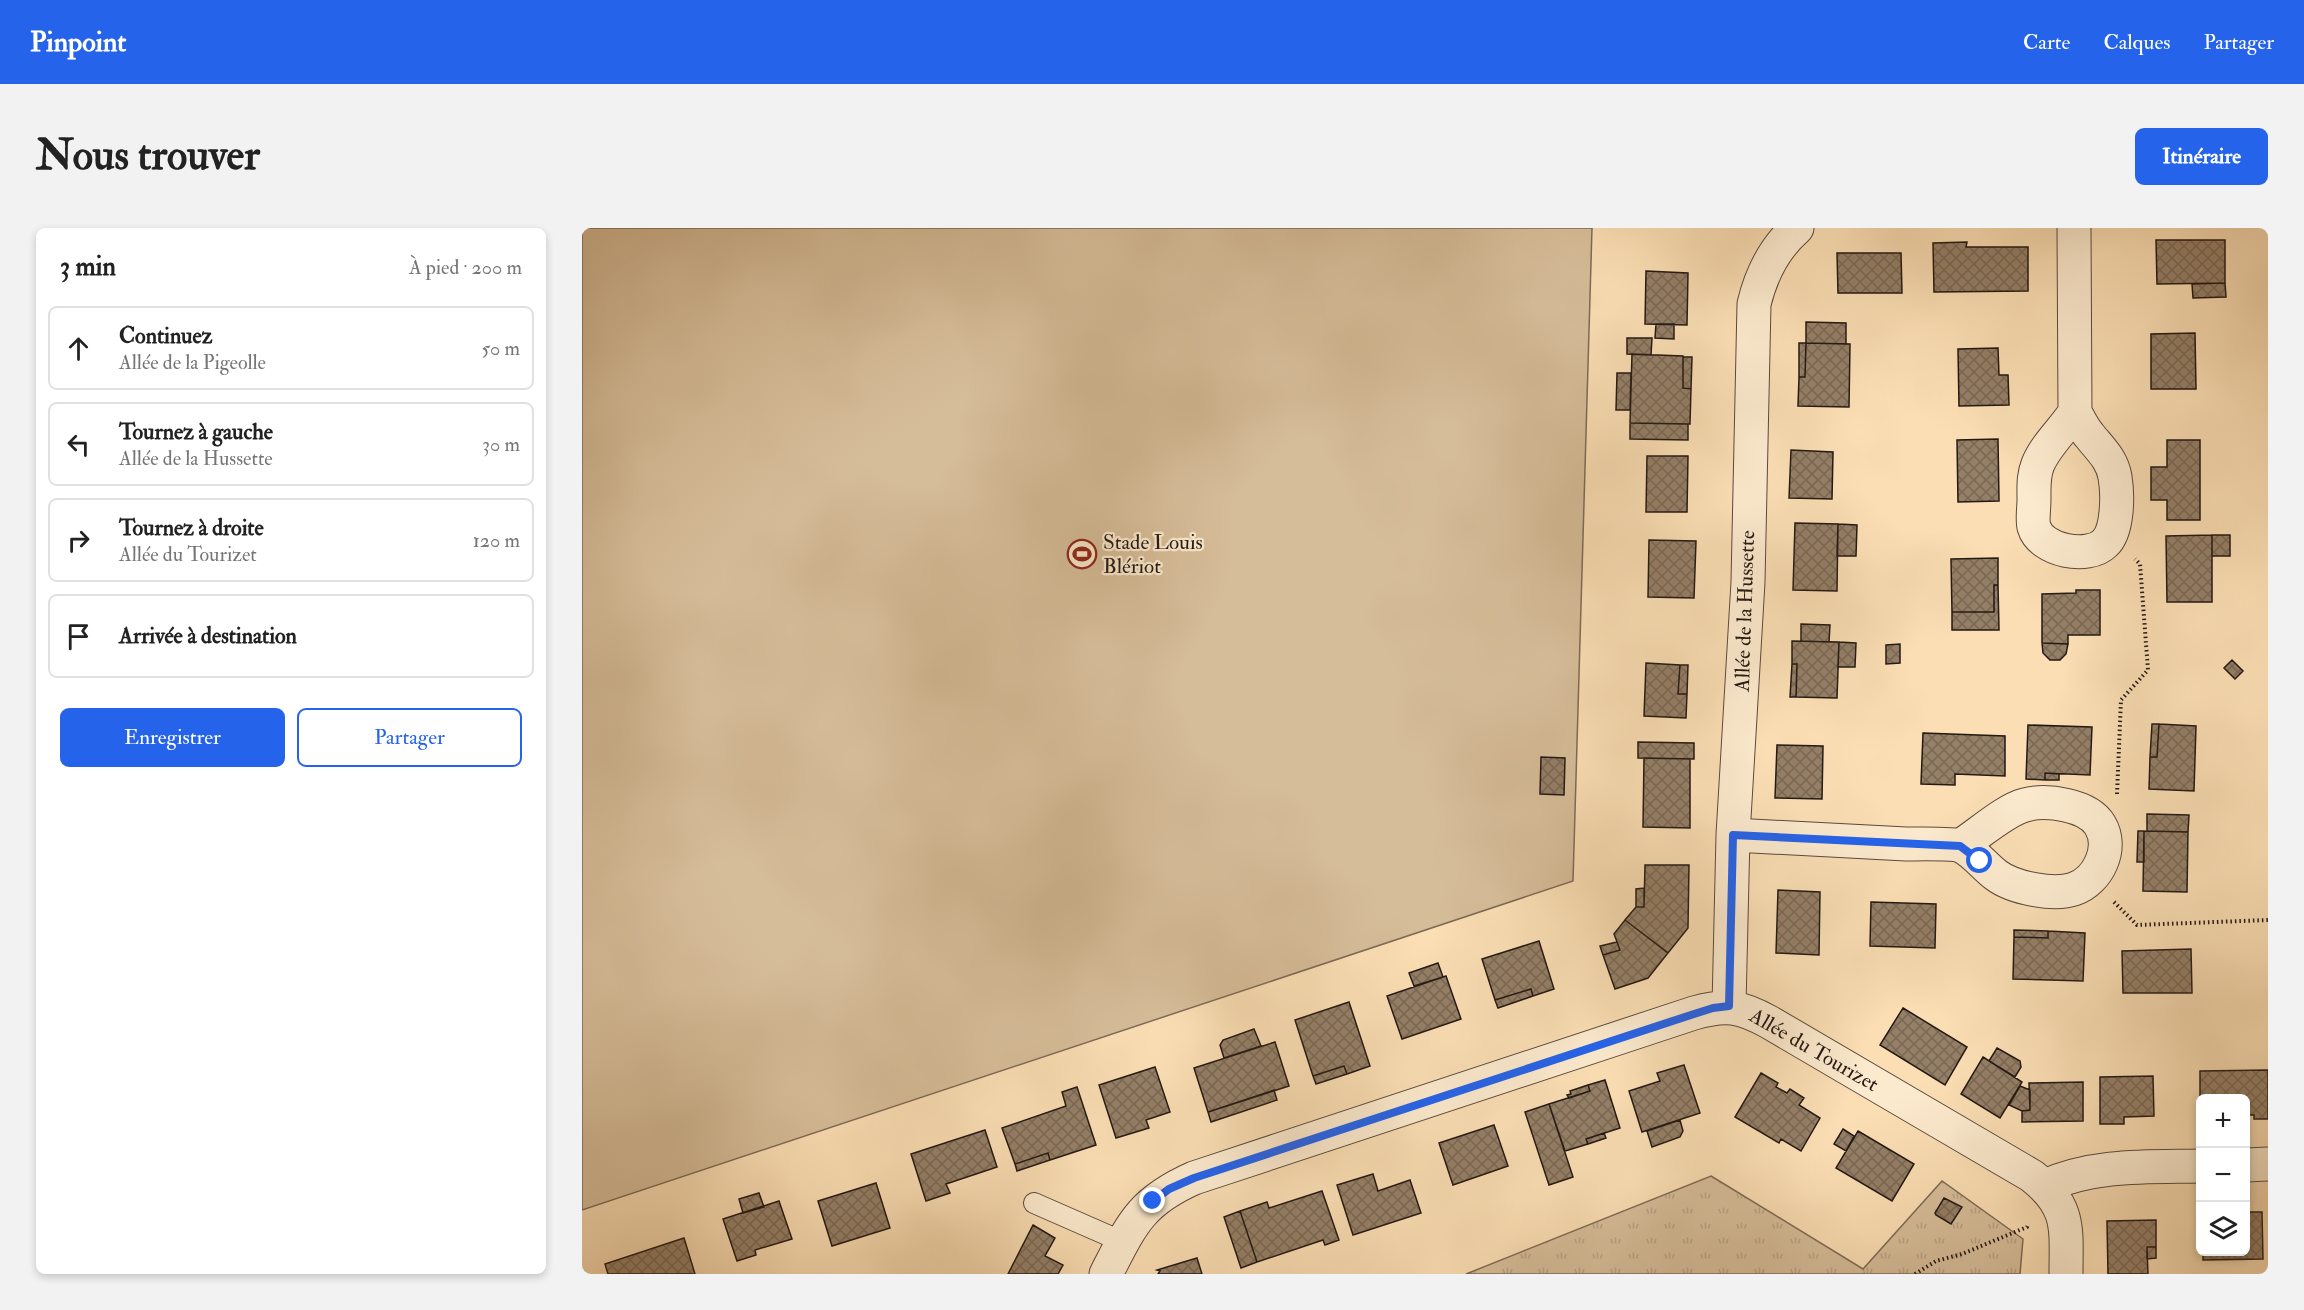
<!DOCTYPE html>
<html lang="fr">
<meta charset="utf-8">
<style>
:root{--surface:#fff;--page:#f2f2f2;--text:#222;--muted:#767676;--line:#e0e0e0;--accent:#2563eb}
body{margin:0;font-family:"IM FELL Double Pica",serif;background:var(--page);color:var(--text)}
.controls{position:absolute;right:18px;bottom:18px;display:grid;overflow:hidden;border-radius:9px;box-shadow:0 3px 9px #0003}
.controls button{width:54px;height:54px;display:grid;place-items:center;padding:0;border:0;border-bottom:2px solid var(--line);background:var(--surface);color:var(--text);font:30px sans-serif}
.stop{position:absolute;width:18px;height:18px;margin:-14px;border:4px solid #2563eb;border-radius:50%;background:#fff}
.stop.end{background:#2563eb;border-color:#fff;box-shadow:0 2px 6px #0008}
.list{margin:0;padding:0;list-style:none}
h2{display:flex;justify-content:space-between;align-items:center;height:78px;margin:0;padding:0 24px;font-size:26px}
h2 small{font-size:20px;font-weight:400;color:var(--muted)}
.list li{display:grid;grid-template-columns:39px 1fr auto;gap:18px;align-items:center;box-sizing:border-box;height:84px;margin:0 12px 12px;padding:0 12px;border:2px solid var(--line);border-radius:9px}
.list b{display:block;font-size:22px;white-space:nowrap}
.list p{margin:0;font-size:20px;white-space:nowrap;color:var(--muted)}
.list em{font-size:20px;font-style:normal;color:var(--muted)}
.actions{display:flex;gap:12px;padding:18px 24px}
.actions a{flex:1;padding:14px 0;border:2px solid var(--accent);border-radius:9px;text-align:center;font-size:21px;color:var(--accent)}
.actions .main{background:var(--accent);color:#fff}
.icon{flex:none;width:33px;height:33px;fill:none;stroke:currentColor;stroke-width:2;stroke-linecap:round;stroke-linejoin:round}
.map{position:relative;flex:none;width:1686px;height:1046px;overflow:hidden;border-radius:9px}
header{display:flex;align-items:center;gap:36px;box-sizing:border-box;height:84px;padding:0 30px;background:var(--accent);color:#fff}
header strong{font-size:28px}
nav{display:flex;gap:33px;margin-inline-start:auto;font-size:21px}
.intro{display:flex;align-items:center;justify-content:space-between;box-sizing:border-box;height:144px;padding:0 36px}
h1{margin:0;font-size:42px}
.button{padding:15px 27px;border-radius:9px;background:var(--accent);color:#fff;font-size:21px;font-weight:700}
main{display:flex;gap:36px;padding:0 36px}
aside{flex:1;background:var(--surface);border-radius:9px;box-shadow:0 3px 9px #0003}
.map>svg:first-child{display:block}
</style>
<header>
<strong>Pinpoint</strong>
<nav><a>Carte</a><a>Calques</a><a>Partager</a></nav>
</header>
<div class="intro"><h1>Nous trouver</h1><a class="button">Itinéraire</a></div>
<main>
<aside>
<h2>3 min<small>À pied · 200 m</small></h2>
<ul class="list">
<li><svg class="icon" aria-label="ahead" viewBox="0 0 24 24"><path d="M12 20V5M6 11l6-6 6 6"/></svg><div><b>Continuez</b><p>Allée de la Pigeolle</p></div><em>50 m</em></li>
<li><svg class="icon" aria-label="left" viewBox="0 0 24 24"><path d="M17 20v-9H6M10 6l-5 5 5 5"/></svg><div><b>Tournez à gauche</b><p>Allée de la Hussette</p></div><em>30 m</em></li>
<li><svg class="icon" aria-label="right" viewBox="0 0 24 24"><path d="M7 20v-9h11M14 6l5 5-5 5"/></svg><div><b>Tournez à droite</b><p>Allée du Tourizet</p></div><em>120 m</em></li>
<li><svg class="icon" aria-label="arrive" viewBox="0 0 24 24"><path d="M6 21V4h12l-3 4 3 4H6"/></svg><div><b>Arrivée à destination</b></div></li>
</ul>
<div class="actions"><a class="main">Enregistrer</a><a>Partager</a></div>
</aside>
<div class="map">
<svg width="1686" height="1046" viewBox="0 0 1686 1046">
<defs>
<pattern id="grass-tufts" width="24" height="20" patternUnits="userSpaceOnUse" patternTransform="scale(1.5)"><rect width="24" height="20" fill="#d6bd99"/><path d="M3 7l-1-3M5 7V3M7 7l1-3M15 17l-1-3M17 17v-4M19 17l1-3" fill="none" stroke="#b8a283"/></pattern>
<pattern id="building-cross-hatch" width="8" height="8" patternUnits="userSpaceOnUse" patternTransform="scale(1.5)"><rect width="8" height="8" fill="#947f67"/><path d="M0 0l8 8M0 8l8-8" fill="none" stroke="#796754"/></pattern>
</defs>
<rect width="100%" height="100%" fill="#fbdeb4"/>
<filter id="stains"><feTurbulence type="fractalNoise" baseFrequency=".00333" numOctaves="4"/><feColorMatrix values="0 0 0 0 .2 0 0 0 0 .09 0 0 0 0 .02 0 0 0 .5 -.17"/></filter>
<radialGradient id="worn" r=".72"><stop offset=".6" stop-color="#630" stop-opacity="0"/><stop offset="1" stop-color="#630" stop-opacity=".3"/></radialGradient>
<path fill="url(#grass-tufts)" stroke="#7d6b56" stroke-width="1.5" d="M 1129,948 L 1281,1041 L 1360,953 L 1441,1011 L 1438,1046 L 884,1046 Z"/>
<path fill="#d6bd99" stroke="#7d6b56" stroke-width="1.5" d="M 0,0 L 1010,0 L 991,653 L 0,982 Z"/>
<path fill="url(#building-cross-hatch)" stroke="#241914" stroke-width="1.5" d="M 1574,12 L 1643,12 L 1643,55 L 1575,56 Z
M 1385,14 L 1384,19 L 1446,19 L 1446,63 L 1352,64 L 1351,15 Z
M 1255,25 L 1319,25 L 1320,65 L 1256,65 Z
M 1064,43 L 1106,45 L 1105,97 L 1063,96 Z
M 1643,55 L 1644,69 L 1611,70 L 1610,56 Z
M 1224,94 L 1264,95 L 1264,116 L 1224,115 Z
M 1074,96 L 1092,96 L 1092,111 L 1073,110 Z
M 1613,105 L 1614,161 L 1569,161 L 1569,106 Z
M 1045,110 L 1070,110 L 1069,127 L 1045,126 Z
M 1217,115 L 1224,115 L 1223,149 L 1217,149 Z
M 1224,115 L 1268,116 L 1267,179 L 1216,178 L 1217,149 L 1223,149 Z
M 1416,120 L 1417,147 L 1426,147 L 1427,177 L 1377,178 L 1376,121 Z
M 1050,126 L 1101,128 L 1101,160 L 1109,161 L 1108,196 L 1048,195 Z
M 1101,129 L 1110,129 L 1109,161 L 1101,160 Z
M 1035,145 L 1049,145 L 1048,182 L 1034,182 Z
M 1048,195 L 1106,196 L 1106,212 L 1048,211 Z
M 1416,211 L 1417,273 L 1376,274 L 1375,212 Z
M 1585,212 L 1618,212 L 1618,292 L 1585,292 L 1585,272 L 1569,272 L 1569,239 L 1585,239 Z
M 1209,222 L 1251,224 L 1250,271 L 1207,270 Z
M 1065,228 L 1106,228 L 1105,284 L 1064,284 Z
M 1213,295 L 1256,296 L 1255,363 L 1211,362 Z
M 1256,296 L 1275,297 L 1274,328 L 1255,328 Z
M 1630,307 L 1630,374 L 1585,374 L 1584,308 Z
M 1630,307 L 1648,307 L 1648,328 L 1630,328 Z
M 1067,312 L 1114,313 L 1112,370 L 1066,369 Z
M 1416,330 L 1416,357 L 1412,357 L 1412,384 L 1370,384 L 1369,331 Z
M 1412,357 L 1416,357 L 1417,402 L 1370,402 L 1370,384 L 1412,384 Z
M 1494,362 L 1518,362 L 1518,407 L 1486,407 L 1486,416 L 1460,415 L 1460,366 L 1494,365 Z
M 1219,396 L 1248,397 L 1247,414 L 1219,413 Z
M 1210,413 L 1257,414 L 1255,470 L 1214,469 L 1215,436 L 1210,436 Z
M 1257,414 L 1274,415 L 1273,439 L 1256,439 Z
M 1460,415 L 1486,416 L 1484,426 L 1478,432 L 1468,432 L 1461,425 Z
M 1318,416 L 1318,435 L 1304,436 L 1304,417 Z
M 1650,432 L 1661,443 L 1653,451 L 1642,440 Z
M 1064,435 L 1098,437 L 1096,466 L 1105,466 L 1104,490 L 1062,488 Z
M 1210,436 L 1215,436 L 1214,469 L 1208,469 Z
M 1098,437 L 1106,437 L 1105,466 L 1096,466 Z
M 1570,496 L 1577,496 L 1575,529 L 1568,529 Z
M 1577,496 L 1614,498 L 1612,563 L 1567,561 L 1568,529 L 1575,529 Z
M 1446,497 L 1510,499 L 1508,547 L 1463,545 L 1463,552 L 1444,551 Z
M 1341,505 L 1423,508 L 1423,548 L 1373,546 L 1373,557 L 1339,556 Z
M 1056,514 L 1112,515 L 1112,531 L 1056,530 Z
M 1195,517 L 1241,518 L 1240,571 L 1193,570 Z
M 959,529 L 983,530 L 982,567 L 958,566 Z
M 1062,530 L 1108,531 L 1108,600 L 1061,599 Z
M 1463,545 L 1477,546 L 1477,552 L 1463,552 Z
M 1565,586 L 1607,587 L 1606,604 L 1565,603 Z
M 1556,603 L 1562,603 L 1562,634 L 1555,634 Z
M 1562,603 L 1606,604 L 1605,664 L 1561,663 Z
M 1063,637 L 1107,637 L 1106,700 L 1086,725 L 1043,692 L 1054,679 L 1062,679 Z
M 1062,660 L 1062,679 L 1054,679 L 1054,661 Z
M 1196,662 L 1238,664 L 1237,727 L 1194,725 Z
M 1289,674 L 1354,676 L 1353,720 L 1288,718 Z
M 1043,692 L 1086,725 L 1066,750 L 1033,761 L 1021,727 L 1038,722 L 1032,706 Z
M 1432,702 L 1466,703 L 1466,710 L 1432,709 Z
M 1466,703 L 1503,705 L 1501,753 L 1431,751 L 1432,709 L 1466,710 Z
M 957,713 L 972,761 L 951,768 L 949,761 L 913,772 L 900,731 Z
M 1035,714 L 1038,722 L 1021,727 L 1018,718 Z
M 1609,721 L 1610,765 L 1541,765 L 1540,723 Z
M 856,735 L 861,749 L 832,758 L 827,745 Z
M 864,748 L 879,791 L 820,811 L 805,768 Z
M 949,761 L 951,768 L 916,780 L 913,772 Z
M 767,774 L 788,838 L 765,846 L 762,838 L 731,848 L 713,792 Z
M 1321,780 L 1385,819 L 1363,857 L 1298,817 Z
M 672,801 L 679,818 L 642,830 L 638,817 L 641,812 Z
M 693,814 L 707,858 L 626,884 L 612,840 Z
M 1415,820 L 1438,833 L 1439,839 L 1433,849 L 1407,833 Z
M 1401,829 L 1440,854 L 1418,890 L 1379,866 Z
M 1102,837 L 1118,885 L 1060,904 L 1047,863 L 1078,853 L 1075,845 Z
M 762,838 L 765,846 L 734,856 L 731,848 Z
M 573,839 L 588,884 L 564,892 L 567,900 L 534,910 L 517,857 Z
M 1686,842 L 1686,891 L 1672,891 L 1672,887 L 1664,887 L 1664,870 L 1618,870 L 1618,876 L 1618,843 Z
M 1179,845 L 1196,855 L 1194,859 L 1205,865 L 1208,861 L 1222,870 L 1217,877 L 1238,890 L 1219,923 L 1199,911 L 1197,915 L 1153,889 Z
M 1571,848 L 1572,888 L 1542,889 L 1542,896 L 1518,896 L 1518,849 Z
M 1023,852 L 1038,900 L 1004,911 L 1006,916 L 983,923 L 967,876 L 1008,863 L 1006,857 Z
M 1501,854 L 1501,893 L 1440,894 L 1440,883 L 1448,882 L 1447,855 Z
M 1006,857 L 1008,863 L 987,870 L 985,867 L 989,866 L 988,863 Z
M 1438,858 L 1448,862 L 1448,882 L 1440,883 L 1427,877 Z
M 495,859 L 514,917 L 468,932 L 466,925 L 433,936 L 420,900 L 484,878 L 480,864 Z
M 692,862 L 695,872 L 629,894 L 626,884 Z
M 967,876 L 991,949 L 967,957 L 943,884 Z
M 1098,892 L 1101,903 L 1098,909 L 1070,919 L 1065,903 Z
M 912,897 L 926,938 L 871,957 L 857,915 Z
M 1261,901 L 1272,908 L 1264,923 L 1252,916 Z
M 403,902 L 415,939 L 364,956 L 368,965 L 344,973 L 329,926 Z
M 1276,903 L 1332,936 L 1310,973 L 1254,940 Z
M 1022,905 L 1024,910 L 1006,916 L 1004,911 Z
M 466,925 L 468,932 L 435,943 L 433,936 Z
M 791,946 L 796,963 L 828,952 L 839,985 L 771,1007 L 755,957 Z
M 294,955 L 308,1000 L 250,1018 L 236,973 Z
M 740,963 L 757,1012 L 743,1017 L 741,1012 L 675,1034 L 658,983 L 685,974 L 687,980 Z
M 177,965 L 182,979 L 161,985 L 157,971 Z
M 1362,970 L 1380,979 L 1369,996 L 1354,987 L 1353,985 Z
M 197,973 L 210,1011 L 173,1022 L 174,1027 L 155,1033 L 141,991 Z
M 658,983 L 675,1034 L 659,1040 L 642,989 Z
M 1664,984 L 1680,984 L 1681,1031 L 1621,1032 L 1621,1024 L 1664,1024 Z
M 1574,992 L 1574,1019 L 1565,1019 L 1566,1046 L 1526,1046 L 1525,993 Z
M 451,997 L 473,1010 L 463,1028 L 481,1037 L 476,1046 L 426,1046 Z
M 102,1010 L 113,1046 L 26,1046 L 23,1036 Z
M 1565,1019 L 1574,1019 L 1574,1030 L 1565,1031 Z
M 615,1030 L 620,1046 L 576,1046 L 578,1043 L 575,1042 Z"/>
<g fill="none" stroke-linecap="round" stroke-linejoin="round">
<g stroke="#5a4a3c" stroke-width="22">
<path id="service" d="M 452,975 L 541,1014"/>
</g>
<g stroke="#5a4a3c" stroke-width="35">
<path id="minor" d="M 1492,0 L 1493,184 C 1497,191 1501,200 1507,207 C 1518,221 1530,231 1533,249 C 1536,267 1536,303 1523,315 C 1506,332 1459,323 1452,299 C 1450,292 1452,280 1452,272 C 1452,259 1451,248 1456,236 C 1464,217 1482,201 1493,184
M 1151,607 C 1209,610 1267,613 1324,616 C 1336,616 1369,615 1379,618 C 1392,624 1403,639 1414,647 C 1431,660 1472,668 1492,661 C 1516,653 1532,620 1518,597 C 1506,577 1465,571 1443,577 C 1423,582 1397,606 1378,618
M 1147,778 L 1151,607 L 1166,354 L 1172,76 C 1179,47 1192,20 1215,0
M 1664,937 L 1686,936
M 1463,958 C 1512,936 1565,939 1618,938
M 524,1046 C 550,996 558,974 612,950 L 1112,785 C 1144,776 1158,778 1187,794 L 1450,948 C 1489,979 1484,1000 1484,1046"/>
</g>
<path stroke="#241914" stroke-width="4" stroke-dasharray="1.5 3" stroke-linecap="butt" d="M 1535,566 L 1539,472 L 1566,442 L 1558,336 L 1553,331
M 1532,674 L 1555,697 L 1686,692
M 1333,1046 L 1354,1033 L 1380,1026 L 1445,999 L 1446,996"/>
<use href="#service" stroke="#fceace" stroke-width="20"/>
<use href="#minor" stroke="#fceace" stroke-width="33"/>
</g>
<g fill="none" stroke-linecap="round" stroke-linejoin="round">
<path stroke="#2563eb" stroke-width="8" d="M 571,973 L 587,961 L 612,950 L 1112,786 L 1131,780 L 1147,778 L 1151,607 L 1378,618 L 1398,633"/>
</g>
<defs>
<g id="stadium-ring" transform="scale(1.5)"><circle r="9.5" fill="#fceace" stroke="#8f2418" stroke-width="1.5"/><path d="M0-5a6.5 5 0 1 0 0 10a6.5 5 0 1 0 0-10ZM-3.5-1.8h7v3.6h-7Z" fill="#8f2418"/></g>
</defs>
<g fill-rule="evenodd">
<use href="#stadium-ring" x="500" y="326"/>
</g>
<g text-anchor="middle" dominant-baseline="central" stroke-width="4.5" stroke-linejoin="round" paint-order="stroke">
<g font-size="21" fill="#241914" stroke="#fceace" text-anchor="start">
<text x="521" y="314">Stade Louis<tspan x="521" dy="24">Blériot</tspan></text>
</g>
<g font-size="21" fill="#241914" stroke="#fceace">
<text transform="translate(1163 383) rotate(-88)">Allée de la Hussette</text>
<text transform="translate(1232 822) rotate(30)">Allée du Tourizet</text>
</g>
</g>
<rect width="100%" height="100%" filter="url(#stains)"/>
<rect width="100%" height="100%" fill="url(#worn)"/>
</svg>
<div class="controls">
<button>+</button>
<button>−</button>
<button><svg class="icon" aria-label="layers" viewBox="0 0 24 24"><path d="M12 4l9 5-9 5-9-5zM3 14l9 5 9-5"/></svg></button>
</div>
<div class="stop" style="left:1398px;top:633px"></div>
<div class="stop end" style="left:571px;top:973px"></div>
</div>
</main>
